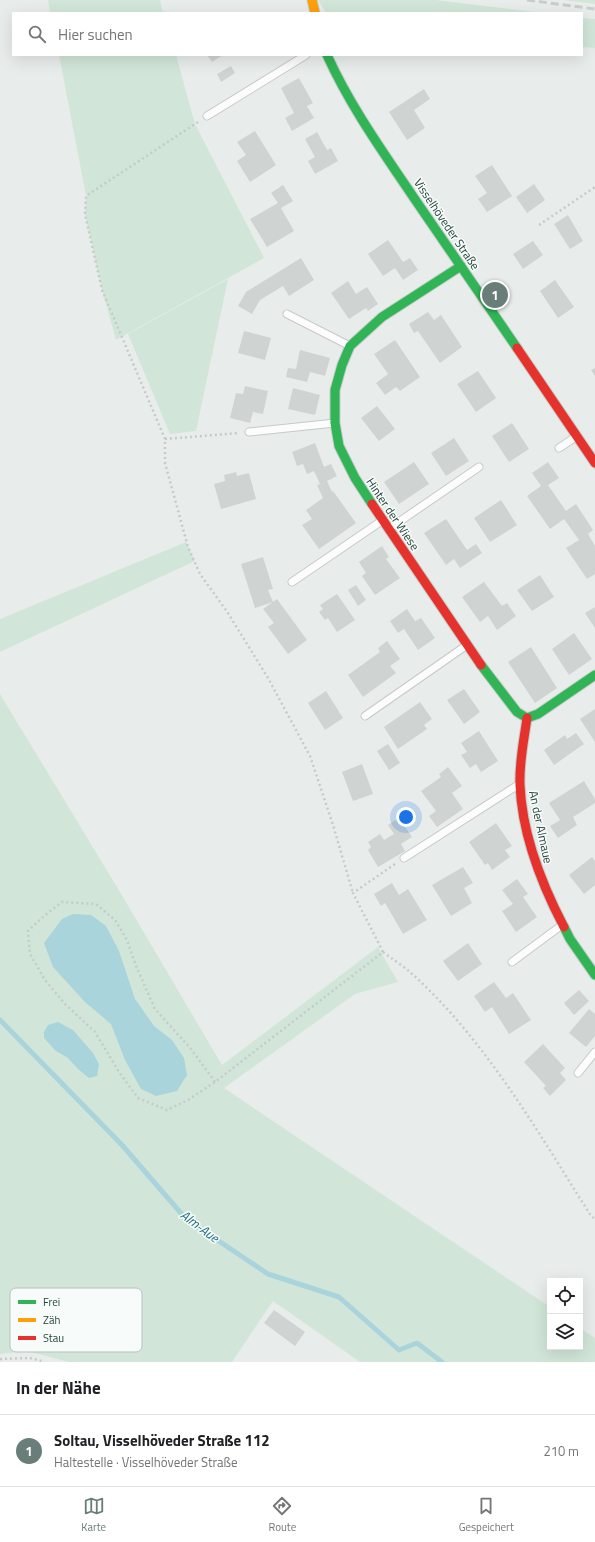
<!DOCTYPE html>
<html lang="de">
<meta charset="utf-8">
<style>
:root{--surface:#fff;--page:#f2f2f2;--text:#202124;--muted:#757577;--line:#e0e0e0;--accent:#697e78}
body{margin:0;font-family:"Titillium Web",sans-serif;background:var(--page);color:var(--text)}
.controls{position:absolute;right:12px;bottom:12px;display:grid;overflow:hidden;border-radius:0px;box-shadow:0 4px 16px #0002}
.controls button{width:36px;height:36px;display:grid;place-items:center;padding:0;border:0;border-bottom:1px solid var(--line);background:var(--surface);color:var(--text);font:20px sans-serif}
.you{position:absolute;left:406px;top:817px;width:14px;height:14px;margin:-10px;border:3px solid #fff;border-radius:50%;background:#1a73e8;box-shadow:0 0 0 6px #1a73e833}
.badge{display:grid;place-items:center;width:26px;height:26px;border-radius:50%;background:var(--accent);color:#fff;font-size:13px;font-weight:700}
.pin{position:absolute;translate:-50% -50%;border:2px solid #fff;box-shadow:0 1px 4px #0006}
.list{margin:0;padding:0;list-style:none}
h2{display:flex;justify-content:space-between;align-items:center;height:52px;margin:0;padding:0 16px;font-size:17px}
h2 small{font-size:13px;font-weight:400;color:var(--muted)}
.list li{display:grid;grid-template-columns:26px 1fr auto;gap:12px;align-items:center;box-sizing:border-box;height:72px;padding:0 16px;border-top:1px solid var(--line)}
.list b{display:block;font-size:15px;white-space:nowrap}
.list p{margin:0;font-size:13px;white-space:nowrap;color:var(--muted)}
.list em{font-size:13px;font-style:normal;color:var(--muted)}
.icon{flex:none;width:22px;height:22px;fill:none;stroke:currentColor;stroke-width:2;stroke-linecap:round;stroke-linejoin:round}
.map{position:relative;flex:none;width:595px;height:1362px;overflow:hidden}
.search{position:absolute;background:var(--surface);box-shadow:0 4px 16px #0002;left:12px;right:12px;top:12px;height:44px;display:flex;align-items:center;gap:10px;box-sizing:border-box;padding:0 14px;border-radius:0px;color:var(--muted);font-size:15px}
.sheet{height:124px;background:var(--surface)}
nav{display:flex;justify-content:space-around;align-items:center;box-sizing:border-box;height:56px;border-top:1px solid var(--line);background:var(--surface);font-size:11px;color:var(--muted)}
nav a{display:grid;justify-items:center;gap:2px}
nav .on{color:var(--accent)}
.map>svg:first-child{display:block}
</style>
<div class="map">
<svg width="595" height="1362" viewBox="0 0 595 1362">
<rect width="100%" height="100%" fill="#e8edeb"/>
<path fill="#d1e6d8" d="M 48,0 L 160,0 L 163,13 L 50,13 Z
M 318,0 L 436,0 L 542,13 L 326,13 Z
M 564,0 L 595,0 L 595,4 Z
M 582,18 L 595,19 L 595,48 L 582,47 Z
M 59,55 L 176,55 L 195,124 L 264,258 L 116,340 L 102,290 L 85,214 L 86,196 Z
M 228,279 L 196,431 L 170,434 L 128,334 Z
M 186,542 L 195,561 L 0,652 L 0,619 Z
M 0,694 L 120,892 L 222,1065 L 378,947 L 398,982 L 355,994 L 224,1088 L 550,1307 L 550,1347 L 580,1347 L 580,1328 L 595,1338 L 595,1362 L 360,1362 L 273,1301 L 232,1362 L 69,1362 L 27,1351 L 0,1354 Z"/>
<path fill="#a9d4db" d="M 73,914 L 91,915 L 106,926 L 119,951 L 135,999 L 154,1026 L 172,1040 L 184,1058 L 187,1075 L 177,1091 L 156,1096 L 141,1089 L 125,1060 L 111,1024 L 85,1002 L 53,967 L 44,943 L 62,919 Z
M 58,1022 L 73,1030 L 93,1053 L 99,1064 L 97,1076 L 89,1078 L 78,1069 L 68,1058 L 56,1051 L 44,1038 L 44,1032 L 48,1025 Z"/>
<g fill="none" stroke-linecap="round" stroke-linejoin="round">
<path stroke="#a9d4db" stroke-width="5" d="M 0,1020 L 122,1145 L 186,1219 L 268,1274 L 339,1297 L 399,1350 L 417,1343 L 442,1362"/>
</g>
<path fill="#cfd4d2" d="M 207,55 L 223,55 L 212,62 Z
M 231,66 L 235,73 L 221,82 L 217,74 Z
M 299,78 L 313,103 L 307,106 L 314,118 L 292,131 L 285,118 L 294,113 L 281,88 Z
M 424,89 L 430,99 L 414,110 L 425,128 L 407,140 L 389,112 Z
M 255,131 L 276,165 L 250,182 L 237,161 L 246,155 L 237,142 Z
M 317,132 L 327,150 L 331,148 L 338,161 L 315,174 L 308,161 L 315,157 L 305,139 Z
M 492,165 L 512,196 L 487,212 L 478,199 L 487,193 L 475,176 Z
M 534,184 L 545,200 L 527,213 L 516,197 Z
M 283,185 L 293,201 L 281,208 L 294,231 L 267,247 L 250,219 L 278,203 L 271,193 Z
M 568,215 L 583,241 L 570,249 L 554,224 Z
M 388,240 L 403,262 L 410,258 L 418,270 L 403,280 L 395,268 L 383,276 L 368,254 Z
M 533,241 L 543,255 L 523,269 L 513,254 Z
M 301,258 L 314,280 L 289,296 L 283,286 L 260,300 L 252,314 L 238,306 L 246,292 Z
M 555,280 L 574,307 L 558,318 L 540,291 Z
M 348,281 L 356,294 L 367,287 L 378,304 L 368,311 L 366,308 L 349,319 L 331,293 Z
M 428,312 L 434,320 L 441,315 L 462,347 L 440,363 L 418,331 L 414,333 L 409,324 Z
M 244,331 L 271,338 L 265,360 L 238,353 Z
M 395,340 L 420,377 L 400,391 L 396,387 L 385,395 L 376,383 L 388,374 L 374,354 Z
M 300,350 L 330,358 L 325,376 L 310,372 L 307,382 L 286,377 L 288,368 L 296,369 Z
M 595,368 L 595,376 L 591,370 Z
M 478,371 L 496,398 L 476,412 L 457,384 Z
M 245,386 L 268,391 L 263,414 L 253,412 L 250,423 L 230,418 L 236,393 L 243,394 Z
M 293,388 L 320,395 L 315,415 L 288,409 Z
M 377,406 L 395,429 L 379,441 L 361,418 Z
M 512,423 L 529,449 L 509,462 L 492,436 Z
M 454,438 L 469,461 L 446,476 L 431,453 Z
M 315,443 L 324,467 L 331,464 L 337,476 L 327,481 L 332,492 L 333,491 L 356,523 L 319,549 L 302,525 L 312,519 L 306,510 L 323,498 L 317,485 L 320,484 L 314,471 L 307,474 L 303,464 L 297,466 L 292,452 Z
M 414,462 L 429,484 L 399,504 L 384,482 Z
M 548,462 L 559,478 L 548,485 L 566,511 L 576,504 L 593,530 L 588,534 L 595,546 L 595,574 L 587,579 L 566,548 L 579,540 L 564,519 L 550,529 L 527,496 L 541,486 L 532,473 Z
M 236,472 L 237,476 L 249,473 L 256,499 L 221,509 L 214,484 L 225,481 L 224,475 Z
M 501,500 L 517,525 L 490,542 L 474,518 Z
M 446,519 L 467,550 L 476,544 L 482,553 L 460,568 L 454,559 L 446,565 L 424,533 Z
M 382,546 L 389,557 L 386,559 L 400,578 L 375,595 L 362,576 L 366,573 L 359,562 Z
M 263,557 L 273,589 L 268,590 L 273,602 L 255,608 L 241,564 Z
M 540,575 L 554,597 L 532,611 L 517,590 Z
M 484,582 L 502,606 L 507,603 L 516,616 L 497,630 L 488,616 L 480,622 L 462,597 Z
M 356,585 L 366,600 L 358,606 L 348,590 Z
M 337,594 L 355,620 L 337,632 L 328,618 L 325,620 L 319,612 L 323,609 L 320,605 Z
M 277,599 L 307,640 L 288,654 L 268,627 L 274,623 L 263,609 Z
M 595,607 L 595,628 L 585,613 Z
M 407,609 L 415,621 L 421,618 L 435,638 L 418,650 L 404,629 L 398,633 L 390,621 Z
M 574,633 L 592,659 L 569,675 L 552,649 Z
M 387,641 L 400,659 L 390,666 L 396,673 L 363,697 L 348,675 L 380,652 L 378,648 Z
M 531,647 L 557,688 L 535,703 L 508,662 Z
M 464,689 L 480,712 L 464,724 L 447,700 Z
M 326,691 L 343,718 L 325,730 L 308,703 Z
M 420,702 L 432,719 L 424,725 L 427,729 L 398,749 L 384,727 Z
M 595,709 L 595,742 L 580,719 Z
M 479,731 L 498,761 L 481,772 L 476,764 L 470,768 L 461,755 L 467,752 L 461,743 Z
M 576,733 L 584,744 L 554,765 L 544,750 L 565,735 L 567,739 Z
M 388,744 L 400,763 L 389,770 L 377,751 Z
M 362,764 L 373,794 L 353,801 L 342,772 Z
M 448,767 L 462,786 L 452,793 L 463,809 L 437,827 L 429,816 L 436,811 L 421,791 L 441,777 L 439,774 Z
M 584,781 L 595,799 L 595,803 L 573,817 L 577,825 L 558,838 L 550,826 L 560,820 L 549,803 Z
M 399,818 L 412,837 L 401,844 L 405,851 L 378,867 L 368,850 L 371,847 L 368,842 L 380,834 L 384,840 L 394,834 L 388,825 Z
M 496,823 L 512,846 L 505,850 L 510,857 L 492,870 L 488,863 L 485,865 L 469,842 Z
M 592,857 L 595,861 L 595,885 L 584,894 L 569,875 Z
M 463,867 L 473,883 L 464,888 L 472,903 L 451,916 L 432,885 Z
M 517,879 L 528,894 L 523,897 L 537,917 L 516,932 L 502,911 L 513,904 L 502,890 Z
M 392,883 L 399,895 L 408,889 L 427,920 L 403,934 L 385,903 L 381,906 L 374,894 Z
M 468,943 L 482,964 L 458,981 L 443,961 Z
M 494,982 L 506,998 L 513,993 L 531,1020 L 509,1034 L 492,1007 L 485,1012 L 474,996 Z
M 579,990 L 589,1001 L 574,1015 L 564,1003 Z
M 589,1009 L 595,1014 L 595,1036 L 586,1047 L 569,1033 Z
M 543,1044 L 565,1068 L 560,1073 L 566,1080 L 550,1096 L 543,1088 L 546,1086 L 524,1062 Z
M 274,1310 L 305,1332 L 295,1346 L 264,1323 Z"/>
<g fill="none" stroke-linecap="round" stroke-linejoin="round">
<g stroke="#c5cac8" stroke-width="9">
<path id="lane" d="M 207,116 L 306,55
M 287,314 L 350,346
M 249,432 L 335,423
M 559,448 L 577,436
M 390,528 L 479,467
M 292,582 L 383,520
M 365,716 L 467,645
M 404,858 L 518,785
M 512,962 L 562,925
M 578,1073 L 595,1052"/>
</g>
<g stroke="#c3cbc8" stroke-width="11">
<path id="fast" d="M 327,55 C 350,106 383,152 414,198 C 448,248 483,298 517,348
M 372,504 L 355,478 L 339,446 L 335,423 L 335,390 L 342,365 L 350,346 L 382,317 L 461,266
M 481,665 L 517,712 L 527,718 L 538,714 L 595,675
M 564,927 L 570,939 L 595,975"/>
</g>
<g stroke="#c3cbc8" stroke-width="11">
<path id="slow" d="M 312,0 L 315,13"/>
</g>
<g stroke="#c3cbc8" stroke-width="11">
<path id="jam" d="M 517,348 L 595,463
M 372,504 L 481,665
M 527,718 C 524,740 519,762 520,785 C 522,834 541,883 564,927"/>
</g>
<path stroke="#c3ccca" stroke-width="2.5" stroke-dasharray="2 3" stroke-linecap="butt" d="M 198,122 L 86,196 L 85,214 L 102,290 L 165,439 L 165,463 L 188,547 L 200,574 L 228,613 L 268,678 L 310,756 L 333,825 L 353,893
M 539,225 L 595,187
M 165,439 L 239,433
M 383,952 C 392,959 402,965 410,972 C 485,1039 538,1132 591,1216 L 595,1219
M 215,1082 L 191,1049 L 155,1009 L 136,966 L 127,940 L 115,920 L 96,904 L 62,902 L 44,916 L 28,931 L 30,954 L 45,980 L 65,1004 L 95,1032 L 119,1072 L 138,1098 L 167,1110 L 188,1100 L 215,1082 L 383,952 L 353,893 L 395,864
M 0,1359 L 30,1358 L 45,1362"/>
<use href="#lane" stroke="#fcfcfc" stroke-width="7"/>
<use href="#fast" stroke="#30b455" stroke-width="9"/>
<use href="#slow" stroke="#ff9f0a" stroke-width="9"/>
<use href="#jam" stroke="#e5322d" stroke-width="9"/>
<path stroke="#c9cdcc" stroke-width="3" stroke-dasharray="8 4" stroke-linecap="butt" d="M 527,0 L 595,9"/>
</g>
<g text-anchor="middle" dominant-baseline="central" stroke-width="3" stroke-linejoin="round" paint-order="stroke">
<g font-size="12" fill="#24423a" stroke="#f7fbf9">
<text transform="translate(447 224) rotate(56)">Visselhöveder Straße</text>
<text transform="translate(393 514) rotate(56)">Hinter der Wiese</text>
<text transform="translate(541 827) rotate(78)">An der Almaue</text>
</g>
<g font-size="13" font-style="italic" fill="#1c6f80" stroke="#f7fbf9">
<text transform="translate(200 1226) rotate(37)">Alm-Aue</text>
</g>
</g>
<rect x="10" y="1288" width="132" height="64" rx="6" fill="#f7fbf9" stroke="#b8c4c0" stroke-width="1"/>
<rect x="18" y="1300" width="18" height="4" fill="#30b455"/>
<rect x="18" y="1318" width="18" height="4" fill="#ff9f0a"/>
<rect x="18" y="1336" width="18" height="4" fill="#e5322d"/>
<g font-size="11" fill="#24423a">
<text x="43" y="1306">Frei</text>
<text x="43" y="1324">Zäh</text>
<text x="43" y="1342">Stau</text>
</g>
</svg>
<div class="controls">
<button><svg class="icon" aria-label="locate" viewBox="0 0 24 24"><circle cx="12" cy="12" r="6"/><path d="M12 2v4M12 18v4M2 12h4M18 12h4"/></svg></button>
<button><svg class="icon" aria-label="layers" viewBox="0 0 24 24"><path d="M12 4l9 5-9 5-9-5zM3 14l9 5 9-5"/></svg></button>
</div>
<div class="you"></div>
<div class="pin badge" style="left:495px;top:295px">1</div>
<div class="search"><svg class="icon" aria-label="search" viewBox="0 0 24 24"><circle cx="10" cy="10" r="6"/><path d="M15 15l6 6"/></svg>Hier suchen</div>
</div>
<section class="sheet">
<h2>In der Nähe<small></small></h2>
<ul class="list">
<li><span class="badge">1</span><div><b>Soltau, Visselhöveder Straße 112</b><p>Haltestelle · Visselhöveder Straße</p></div><em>210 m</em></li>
</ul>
</section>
<nav>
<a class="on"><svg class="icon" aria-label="map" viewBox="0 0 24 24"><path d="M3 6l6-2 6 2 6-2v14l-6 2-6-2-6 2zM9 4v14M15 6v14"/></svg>Karte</a>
<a><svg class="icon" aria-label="directions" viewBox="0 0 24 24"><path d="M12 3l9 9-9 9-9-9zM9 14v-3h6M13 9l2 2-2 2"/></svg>Route</a>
<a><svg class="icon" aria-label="saved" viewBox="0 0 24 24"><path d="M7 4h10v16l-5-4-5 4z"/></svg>Gespeichert</a>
</nav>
